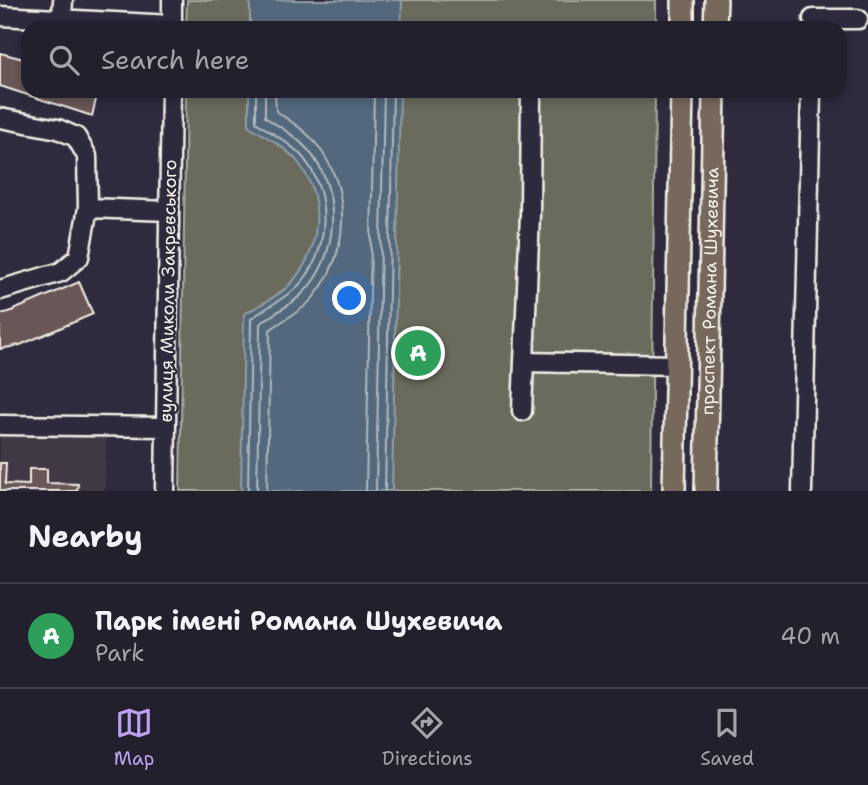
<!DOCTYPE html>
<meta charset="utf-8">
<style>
:root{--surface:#23202e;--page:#2f2d3a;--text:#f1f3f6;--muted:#a3a3aa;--line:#403e4a;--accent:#bca0f2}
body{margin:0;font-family:"Shantell Sans",sans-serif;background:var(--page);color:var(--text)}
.you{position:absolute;left:350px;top:299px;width:24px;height:24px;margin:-18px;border:5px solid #fff;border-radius:50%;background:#1a73e8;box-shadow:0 0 0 10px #1a73e833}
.badge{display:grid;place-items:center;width:46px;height:46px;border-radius:50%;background:var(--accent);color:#fff;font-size:23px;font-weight:700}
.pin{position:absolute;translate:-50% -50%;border:4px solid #fff;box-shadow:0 2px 7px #0006}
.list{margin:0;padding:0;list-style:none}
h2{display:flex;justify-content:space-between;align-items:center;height:91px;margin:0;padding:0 28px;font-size:30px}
h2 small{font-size:23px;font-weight:400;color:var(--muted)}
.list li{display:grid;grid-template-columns:46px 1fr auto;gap:21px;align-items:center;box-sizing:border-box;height:105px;padding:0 28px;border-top:2px solid var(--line)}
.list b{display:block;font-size:26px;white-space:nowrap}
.list p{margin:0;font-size:23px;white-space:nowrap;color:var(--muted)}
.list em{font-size:23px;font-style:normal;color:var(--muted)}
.icon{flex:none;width:38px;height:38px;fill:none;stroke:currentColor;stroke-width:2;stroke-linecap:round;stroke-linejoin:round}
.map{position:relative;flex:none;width:868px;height:491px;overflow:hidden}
.search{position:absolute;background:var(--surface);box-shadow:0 4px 10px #0003;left:21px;right:21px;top:21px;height:77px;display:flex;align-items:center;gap:18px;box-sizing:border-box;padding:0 24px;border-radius:21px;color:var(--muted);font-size:26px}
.sheet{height:196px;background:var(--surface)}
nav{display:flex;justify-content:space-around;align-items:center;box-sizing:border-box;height:98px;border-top:2px solid var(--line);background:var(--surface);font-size:19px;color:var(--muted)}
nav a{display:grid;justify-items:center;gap:4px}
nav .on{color:var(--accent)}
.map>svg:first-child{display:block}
</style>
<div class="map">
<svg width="868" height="491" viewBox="0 0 868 491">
<rect width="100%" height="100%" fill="#2f2a3d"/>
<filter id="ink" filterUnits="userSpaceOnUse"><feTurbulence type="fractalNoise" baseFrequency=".0143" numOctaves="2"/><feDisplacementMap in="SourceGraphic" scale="14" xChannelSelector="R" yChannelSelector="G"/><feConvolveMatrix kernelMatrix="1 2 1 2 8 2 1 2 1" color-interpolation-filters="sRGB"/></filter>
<g filter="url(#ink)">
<path fill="#403745" d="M 0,432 L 106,433 L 105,491 L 0,491 Z"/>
<path fill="#6a6b5d" stroke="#afaea2" stroke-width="2" d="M 187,0 L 656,0 L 656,28 L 186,28 Z
M 186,91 L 655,91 L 651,491 L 180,491 Z"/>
<path fill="#52687d" stroke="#939fa8" stroke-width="2" d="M 250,0 L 402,0 L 401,28 L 250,28 Z
M 249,91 L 400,91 L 392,491 L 241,491 L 244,314 C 260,305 281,295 293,281 C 322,247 325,196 297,161 C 284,146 265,136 249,126 Z"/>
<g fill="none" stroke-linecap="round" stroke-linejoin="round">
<path stroke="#b3babd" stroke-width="2" d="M 248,491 L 251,319 C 265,308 282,300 296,288 C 331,256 333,189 300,154 C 287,141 271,133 256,122 L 256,91
M 257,491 L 260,324 C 273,313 291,306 303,293 C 340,256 342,189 308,150 C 296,136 280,127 265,117 L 265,91
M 267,491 L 270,330 C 283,319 302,312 313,298 C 349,254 353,191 317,145 C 307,131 290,121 276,111 L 275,91
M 366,491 L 374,91
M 376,491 L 384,91
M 385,491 L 393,91"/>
</g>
<path fill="#695657" stroke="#f4f1e8" stroke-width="2" d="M 0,53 L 28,60 L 28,91 L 98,91 L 92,116 L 0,86 Z
M 79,282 L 93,314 L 20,345 L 0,349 L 0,314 L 9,312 Z
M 0,463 L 6,463 L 5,484 L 29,485 L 29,469 L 47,469 L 47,483 L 78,484 L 77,491 L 0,491 Z"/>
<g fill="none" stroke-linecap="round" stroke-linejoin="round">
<g stroke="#f4f1e8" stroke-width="23">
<path id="minor" d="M 0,16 L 172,25
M 62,18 L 63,0
M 813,19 L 858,19
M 172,28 L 172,0
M 0,118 L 58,129 L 76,137 L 87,156 L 88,208 L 79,257 L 61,272 L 0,290
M 88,208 L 169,211
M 524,362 L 676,365
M 522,411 L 530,214 L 531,91
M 0,425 L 166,427
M 165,491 L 171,91
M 802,491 L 811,91"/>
</g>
<g stroke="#f4f1e8" stroke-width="26">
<g id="major">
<path d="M 683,28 L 683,0"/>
<path d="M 715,28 L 716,0"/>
<path d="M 674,491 L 682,91"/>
<path id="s1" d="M 706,491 L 714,91"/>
</g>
</g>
<use href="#minor" stroke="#2f2a3d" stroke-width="18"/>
<use href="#major" stroke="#76695c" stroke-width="21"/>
</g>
</g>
<g text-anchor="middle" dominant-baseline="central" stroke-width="5" stroke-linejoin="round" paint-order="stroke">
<g font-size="18" fill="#f4f1e8" stroke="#2f2a3d">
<text transform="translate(168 291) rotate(-89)">вулиця Миколи Закревського</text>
<text stroke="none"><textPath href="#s1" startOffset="200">проспект Романа Шухевича</textPath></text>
</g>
</g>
</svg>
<div class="you"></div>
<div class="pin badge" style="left:418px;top:353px;background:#2e9e5b">A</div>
<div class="search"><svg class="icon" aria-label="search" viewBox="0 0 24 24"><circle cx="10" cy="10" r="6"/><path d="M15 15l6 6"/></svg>Search here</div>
</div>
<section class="sheet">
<h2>Nearby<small></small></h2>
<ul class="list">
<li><span class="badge" style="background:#2e9e5b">A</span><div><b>Парк імені Романа Шухевича</b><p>Park</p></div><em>40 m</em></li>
</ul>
</section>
<nav>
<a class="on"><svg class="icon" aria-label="map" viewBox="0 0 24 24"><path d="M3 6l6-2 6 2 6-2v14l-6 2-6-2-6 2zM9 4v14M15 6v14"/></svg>Map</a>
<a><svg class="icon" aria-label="directions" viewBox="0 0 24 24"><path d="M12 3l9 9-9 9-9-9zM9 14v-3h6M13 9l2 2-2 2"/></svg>Directions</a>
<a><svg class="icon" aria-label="saved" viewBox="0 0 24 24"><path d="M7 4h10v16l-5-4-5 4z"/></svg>Saved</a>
</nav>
